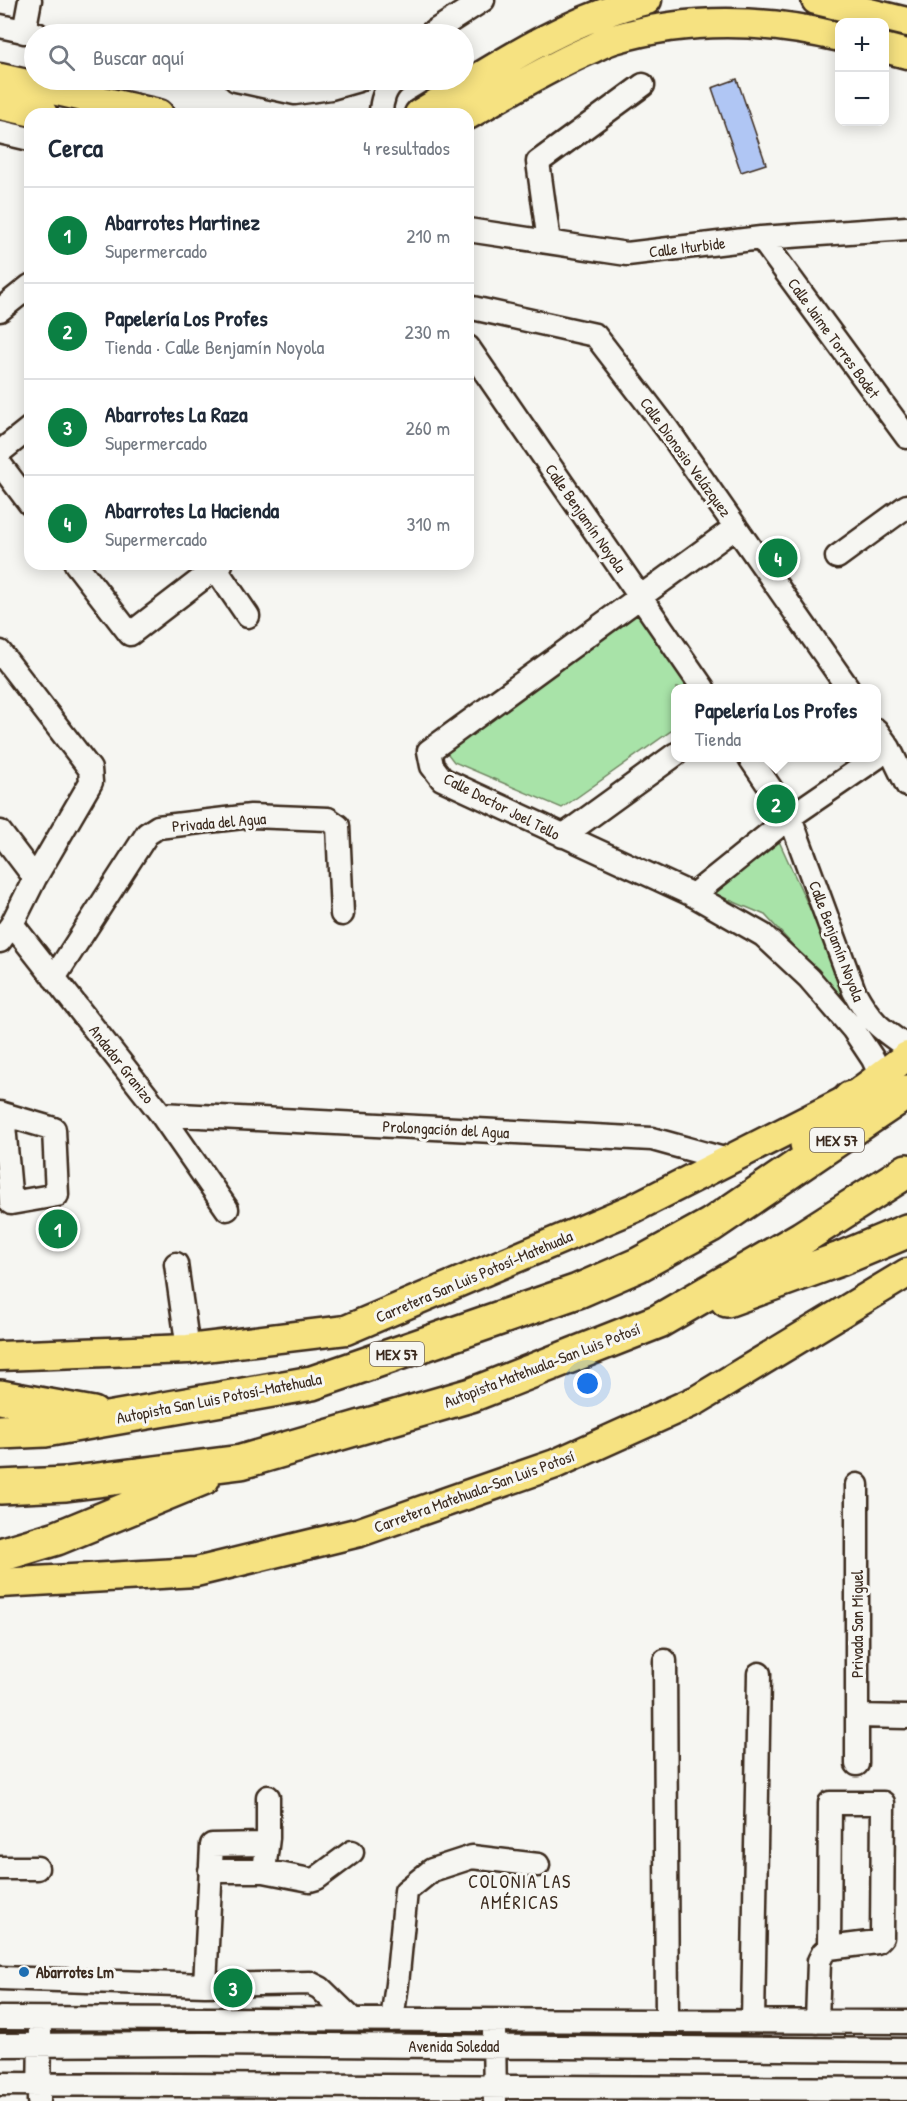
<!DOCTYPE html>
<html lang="es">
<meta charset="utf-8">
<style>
:root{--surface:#fff;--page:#f6f6f7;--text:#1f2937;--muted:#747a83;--line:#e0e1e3;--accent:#0b8043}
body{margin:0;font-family:"Patrick Hand",sans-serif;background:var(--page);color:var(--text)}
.controls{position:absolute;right:18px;top:18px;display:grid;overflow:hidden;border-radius:12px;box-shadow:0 3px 15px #0003}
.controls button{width:54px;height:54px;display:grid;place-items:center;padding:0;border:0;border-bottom:2px solid var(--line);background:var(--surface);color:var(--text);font:30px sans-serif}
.you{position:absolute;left:588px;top:1384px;width:21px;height:21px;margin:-15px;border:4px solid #fff;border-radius:50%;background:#1a73e8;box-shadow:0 0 0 9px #1a73e833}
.badge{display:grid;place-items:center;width:39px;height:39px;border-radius:50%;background:var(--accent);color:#fff;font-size:20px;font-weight:700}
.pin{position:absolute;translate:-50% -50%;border:3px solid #fff;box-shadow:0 2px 6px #0006}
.popup{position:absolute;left:671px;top:684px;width:210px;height:78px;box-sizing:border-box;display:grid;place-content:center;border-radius:12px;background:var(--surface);filter:drop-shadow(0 2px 4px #0005);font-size:20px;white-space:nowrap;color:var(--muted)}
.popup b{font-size:22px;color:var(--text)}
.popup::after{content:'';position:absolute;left:50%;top:100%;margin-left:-12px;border:12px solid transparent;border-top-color:var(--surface)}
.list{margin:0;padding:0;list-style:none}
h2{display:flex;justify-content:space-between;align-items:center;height:78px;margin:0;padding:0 24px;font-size:26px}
h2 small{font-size:20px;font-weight:400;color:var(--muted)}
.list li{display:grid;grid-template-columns:39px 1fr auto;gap:18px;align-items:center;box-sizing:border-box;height:96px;padding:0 24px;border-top:2px solid var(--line)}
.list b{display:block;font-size:22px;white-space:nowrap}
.list p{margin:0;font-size:20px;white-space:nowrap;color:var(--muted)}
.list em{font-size:20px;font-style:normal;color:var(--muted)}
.icon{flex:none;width:33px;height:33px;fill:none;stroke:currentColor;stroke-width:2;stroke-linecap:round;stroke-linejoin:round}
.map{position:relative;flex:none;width:907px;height:2101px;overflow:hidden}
.search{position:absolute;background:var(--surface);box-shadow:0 3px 15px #0003;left:24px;top:24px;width:450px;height:66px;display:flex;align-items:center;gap:15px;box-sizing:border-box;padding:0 21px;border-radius:33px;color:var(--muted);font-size:22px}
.panel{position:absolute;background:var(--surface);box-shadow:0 3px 15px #0003;left:24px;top:108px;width:450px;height:462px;border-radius:18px}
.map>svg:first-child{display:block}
</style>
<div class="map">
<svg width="907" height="2101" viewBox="0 0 907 2101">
<rect width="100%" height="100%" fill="#f6f6f2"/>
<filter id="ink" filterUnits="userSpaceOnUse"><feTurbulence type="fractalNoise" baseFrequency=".0167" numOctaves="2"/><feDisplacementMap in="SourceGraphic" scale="12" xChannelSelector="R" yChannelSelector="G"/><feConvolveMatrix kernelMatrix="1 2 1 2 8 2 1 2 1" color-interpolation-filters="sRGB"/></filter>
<g filter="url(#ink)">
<path fill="#a8e3a8" stroke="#728663" stroke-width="1.5" d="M 639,613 L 693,688 L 676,688 L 675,728 L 562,808 L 454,762 L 444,749 Z
M 778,839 L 841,977 L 844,1001 L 765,915 L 708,891 Z"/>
<path fill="#b0c6f4" stroke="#3b2a1e" stroke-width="1.5" d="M 737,79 L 766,164 L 741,172 L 712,88 Z"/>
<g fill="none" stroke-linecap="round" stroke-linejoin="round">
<g stroke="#3b2a1e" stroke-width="27">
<path id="minor" d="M 0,26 L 37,34
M 24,32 L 30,0
M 430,34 L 483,0
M 236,80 L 295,93 L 331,88 L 359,80
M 381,114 C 381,102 385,87 396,80
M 0,132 L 30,139
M 468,230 L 627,254 L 761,238 L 907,228
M 761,238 L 907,437
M 549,242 L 538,162 L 643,85
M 468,307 L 595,335 L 668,430 L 848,688
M 0,310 L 30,286
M 468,347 L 703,688
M 0,452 L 30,428
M 0,464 L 30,504
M 736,527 L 429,751 L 432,766 L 442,779 L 693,895 L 763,935 L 809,978 L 853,1029 L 873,1059 L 881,1076
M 837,557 L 907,506
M 76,564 L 130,634 L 221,564
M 215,568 L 248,616
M 0,652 L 90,769 L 91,782 L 35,878 L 12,924 L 0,941
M 876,730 L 889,748 L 907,785
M 750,758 L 790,817 L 854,991 C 871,1022 879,1028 907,1047
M 0,832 L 35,878
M 563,836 L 676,754
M 693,895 L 790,817 L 876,758
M 12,924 L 161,1114 L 227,1209
M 54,978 L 147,834 L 158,827 L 251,816 L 328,819 L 338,826 L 342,914
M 0,1113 L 3,1114 L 11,1203 L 57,1195 L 54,1129 L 3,1114
M 161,1114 L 652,1139 L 728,1160
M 176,1264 L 188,1349
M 857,1485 L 857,1764
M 665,1661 L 667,2021
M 857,1716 L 907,1717
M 0,1868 L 37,1868
M 210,1871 L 264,1871 L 268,1838 L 268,1797
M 264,1871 L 310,1880 L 317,1878 L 352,1852
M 0,1978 L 205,1985 L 310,1983 L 320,1988 L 352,2019
M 205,1985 L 212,1845 L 267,1844
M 0,2018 L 907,2022
M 392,2020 L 397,1984 L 406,1891 L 432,1870 L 472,1857 L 538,1865
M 753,2021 L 759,1674
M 817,2022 L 819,1961 L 823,1953 L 829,1948 L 877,1942 L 882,1937 L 883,1803 L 830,1803 L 829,1948
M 494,2031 L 495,2101
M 0,2045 L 205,2044 L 907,2050
M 0,2084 L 907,2089
M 39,2101 L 40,2031"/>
</g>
<g stroke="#3b2a1e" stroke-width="33">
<path id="major" d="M 816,0 L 907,22
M 884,48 L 907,54
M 0,78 L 159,114
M 0,105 L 43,114
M 419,114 C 492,70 563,20 647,0
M 468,115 C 506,93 544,70 584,52 C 594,48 604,42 614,39 C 688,17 765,19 840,37
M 0,1356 L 188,1349 L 346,1330 L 634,1208 L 851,1098 L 907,1056
M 0,1583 L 196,1572 L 360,1532 L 555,1464 L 697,1400 L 907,1273"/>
</g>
<g stroke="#3b2a1e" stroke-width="38">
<path id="highway" d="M 807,1144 L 851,1098
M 727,1300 L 840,1259 L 907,1231
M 0,1397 L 93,1414
M 0,1432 L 45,1430 L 312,1383 L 578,1291 L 638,1265 L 711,1225 L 907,1092
M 0,1487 L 66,1484 L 241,1462 L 471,1395 L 659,1321 L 802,1238 L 907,1171
M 0,1555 L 57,1538 L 203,1478"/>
</g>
<use href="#minor" stroke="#f6f6f2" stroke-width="22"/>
<use href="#major" stroke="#f6e281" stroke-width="28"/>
<use href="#highway" stroke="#f6e281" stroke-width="33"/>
</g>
</g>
<circle fill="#1f6fb2" stroke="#f6f6f2" stroke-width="2" cx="24" cy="1972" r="6"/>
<g text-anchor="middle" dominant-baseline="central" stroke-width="6" stroke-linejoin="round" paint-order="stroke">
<g fill="#f6f6f2" stroke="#73675e" stroke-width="1.5">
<rect x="810" y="1128" width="54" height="24" rx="4.5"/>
<rect x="370" y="1342" width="54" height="24" rx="4.5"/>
</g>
<g font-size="15" font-weight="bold" fill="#3b2a1e">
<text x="837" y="1140">MEX 57</text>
<text x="397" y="1354">MEX 57</text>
</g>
<g font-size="16" fill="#3b2a1e" stroke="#f6f6f2">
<text transform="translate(687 247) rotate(-7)">Calle Iturbide</text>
<text transform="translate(834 338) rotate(54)">Calle Jaime Torres Bodet</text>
<text transform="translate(686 457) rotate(54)">Calle Dionosio Velázquez</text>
<text transform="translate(586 518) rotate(55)">Calle Benjamín Noyola</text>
<text transform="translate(502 806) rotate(27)">Calle Doctor Joel Tello</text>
<text transform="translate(219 822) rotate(-5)">Privada del Agua</text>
<text transform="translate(837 941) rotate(69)">Calle Benjamín Noyola</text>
<text transform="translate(122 1064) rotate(52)">Andador Granizo</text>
<text transform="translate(446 1129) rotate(3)">Prolongación del Agua</text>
<text transform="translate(474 1276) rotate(-23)">Carretera San Luis Potosí-Matehuala</text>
<text transform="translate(542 1365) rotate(-21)">Autopista Matehuala-San Luis Potosí</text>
<text transform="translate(219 1398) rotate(-11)">Autopista San Luis Potosí-Matehuala</text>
<text transform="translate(474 1491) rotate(-20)">Carretera Matehuala-San Luis Potosí</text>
<text transform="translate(857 1624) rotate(-90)">Privada San Miguel</text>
<text x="454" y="2046">Avenida Soledad</text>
</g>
<g font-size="16" font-weight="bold" fill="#3b2a1e" stroke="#f6f6f2" text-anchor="start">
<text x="36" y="1972">Abarrotes Lm</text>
</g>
<g font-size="18" letter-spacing="1.5" fill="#3b2a1e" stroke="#f6f6f2">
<text x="520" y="1881">COLONIA LAS<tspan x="520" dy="21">AMÉRICAS</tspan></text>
</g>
</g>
</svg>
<div class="controls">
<button>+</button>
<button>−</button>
</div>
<div class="you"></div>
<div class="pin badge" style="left:58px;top:1229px">1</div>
<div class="pin badge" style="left:776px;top:804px">2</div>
<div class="popup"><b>Papelería Los Profes</b>Tienda</div>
<div class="pin badge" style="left:233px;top:1988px">3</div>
<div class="pin badge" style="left:778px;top:558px">4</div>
<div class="search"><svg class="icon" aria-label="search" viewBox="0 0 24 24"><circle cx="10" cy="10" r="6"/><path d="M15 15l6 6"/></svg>Buscar aquí</div>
<section class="panel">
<h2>Cerca<small>4 resultados</small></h2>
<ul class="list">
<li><span class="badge">1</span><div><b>Abarrotes Martinez</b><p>Supermercado</p></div><em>210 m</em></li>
<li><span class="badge">2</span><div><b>Papelería Los Profes</b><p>Tienda · Calle Benjamín Noyola</p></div><em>230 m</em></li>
<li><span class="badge">3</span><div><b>Abarrotes La Raza</b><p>Supermercado</p></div><em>260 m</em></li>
<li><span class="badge">4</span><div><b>Abarrotes La Hacienda</b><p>Supermercado</p></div><em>310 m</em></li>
</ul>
</section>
</div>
